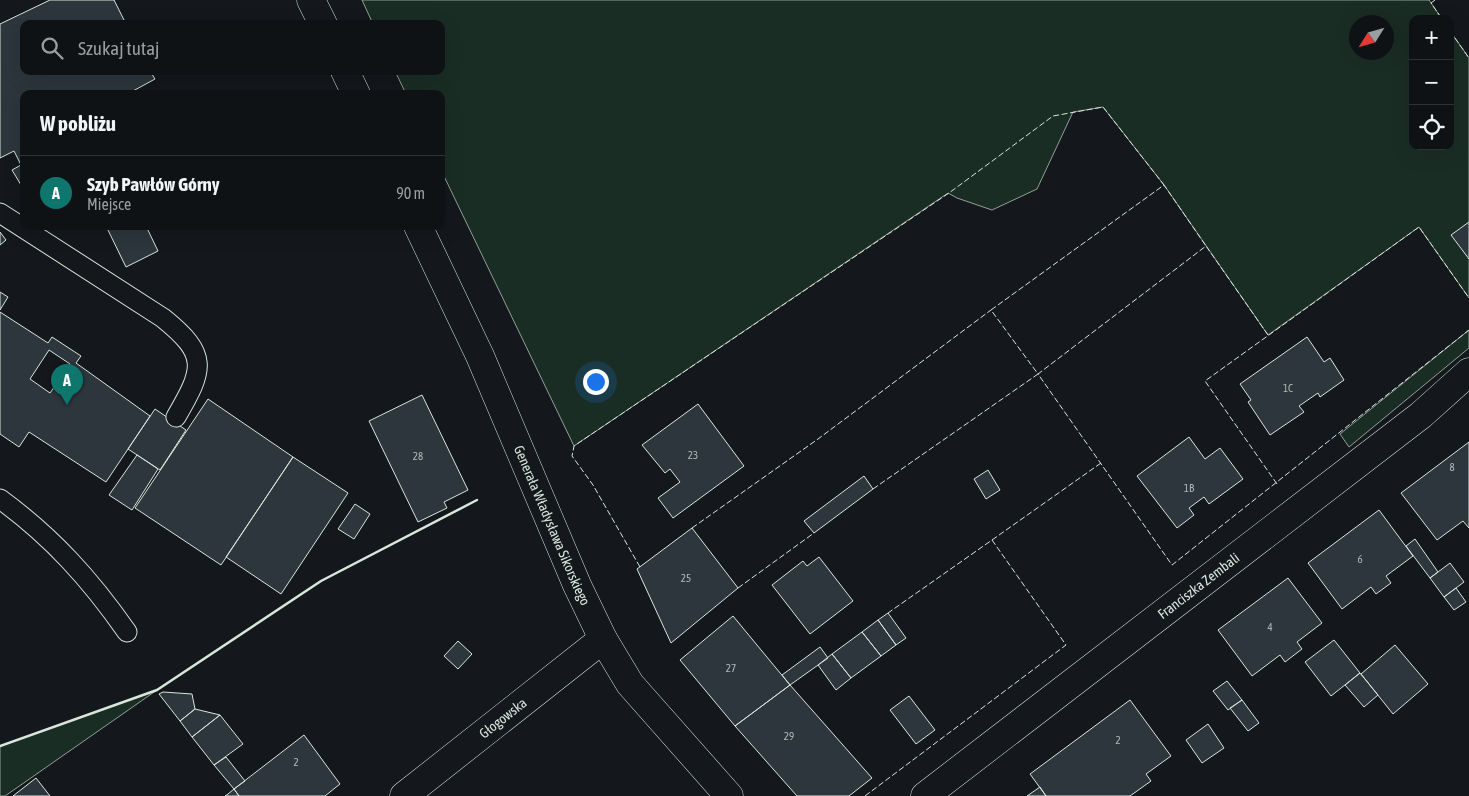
<!DOCTYPE html>
<html lang="pl">
<meta charset="utf-8">
<style>
:root{--surface:#0f1215;--page:#1d2022;--text:#f1f3f6;--muted:#9b9ea0;--line:#2f3234;--accent:#0f766e}
body{margin:0;font-family:"Asap Condensed",sans-serif;background:var(--page);color:var(--text)}
.controls{position:absolute;right:15px;top:15px;display:grid;overflow:hidden;border-radius:10px;box-shadow:0 5px 20px #0002}
.controls button{width:45px;height:45px;display:grid;place-items:center;padding:0;border:0;border-bottom:1px solid var(--line);background:var(--surface);color:var(--text);font:25px sans-serif}
.compass{position:absolute;left:1349px;top:15px;width:45px;height:45px;border-radius:50%;background:var(--surface);box-shadow:0 5px 20px #0002;rotate:233deg}
.you{position:absolute;left:595px;top:381px;width:18px;height:18px;margin:-12px;border:4px solid #fff;border-radius:50%;background:#1a73e8;box-shadow:0 0 0 8px #1a73e833}
.badge{display:grid;place-items:center;width:32px;height:32px;border-radius:50%;background:var(--accent);color:#fff;font-size:16px;font-weight:700}
.pin{position:absolute;translate:-50% -41px;filter:drop-shadow(0 1px 2px #0008)}
.pin::after{content:'';position:absolute;top:26px;width:18px;height:15px;background:inherit;clip-path:polygon(0 0,100% 0,50% 100%)}
.list{margin:0;padding:0;list-style:none}
h2{display:flex;justify-content:space-between;align-items:center;height:65px;margin:0;padding:0 20px;font-size:21px}
h2 small{font-size:16px;font-weight:400;color:var(--muted)}
.list li{display:grid;grid-template-columns:32px 1fr auto;gap:15px;align-items:center;box-sizing:border-box;height:75px;padding:0 20px;border-top:1px solid var(--line)}
.list b{display:block;font-size:19px;white-space:nowrap}
.list p{margin:0;font-size:16px;white-space:nowrap;color:var(--muted)}
.list em{font-size:16px;font-style:normal;color:var(--muted)}
.icon{flex:none;width:28px;height:28px;fill:none;stroke:currentColor;stroke-width:2;stroke-linecap:round;stroke-linejoin:round}
.map{position:relative;flex:none;width:1469px;height:796px;overflow:hidden}
.search{position:absolute;background:var(--surface);box-shadow:0 5px 20px #0002;left:20px;top:20px;width:425px;height:55px;display:flex;align-items:center;gap:12px;box-sizing:border-box;padding:0 18px;border-radius:10px;color:var(--muted);font-size:19px}
.panel{position:absolute;background:var(--surface);box-shadow:0 5px 20px #0002;left:20px;top:90px;width:425px;height:140px;border-radius:10px}
.map>svg:first-child{display:block}
</style>
<div class="map">
<svg width="1469" height="796" viewBox="0 0 1469 796">
<rect width="100%" height="100%" fill="#14181c"/>
<path fill="#1a2d24" stroke="#939e99" fill-rule="evenodd" d="M 362,0 L 1429,0 L 1442,19 L 1413,19 L 1413,146 L 1450,146 L 1450,31 L 1469,58 L 1469,298 L 1419,227 L 1268,335 L 1164,185 L 1103,107 L 1073,112 L 1037,189 L 992,210 L 957,198 L 948,193 L 574,446 L 441,170 L 441,94 L 406,94 L 395,71 L 441,71 L 441,24 L 373,24 ZM 1356,22 L 1386,22 L 1386,52 L 1356,52 Z
M 1469,330 L 1469,348 L 1349,447 L 1340,434 Z
M 157,690 L 5,796 L 0,796 L 0,746 Z"/>
<path fill="#2c363c" stroke="#d8e6dc" fill-rule="evenodd" d="M 50,0 L 114,0 L 126,24 L 24,24 L 24,71 L 150,71 L 155,79 L 133,91 L 134,94 L 24,94 L 24,190 L 12,170 L 21,165 L 14,151 L 0,158 L 0,24 Z
M 1469,222 L 1469,259 L 1451,235 Z
M 106,226 L 146,226 L 158,251 L 126,267 Z
M 0,232 L 6,240 L 0,245 Z
M 0,292 L 8,297 L 0,310 Z
M 0,312 L 48,343 L 52,337 L 81,356 L 76,363 L 150,416 L 106,482 L 29,432 L 19,447 L 0,434 ZM 49,350 L 70,364 L 50,393 L 30,379 Z
M 1307,337 L 1324,362 L 1330,358 L 1344,380 L 1320,397 L 1318,393 L 1299,406 L 1304,412 L 1270,435 L 1248,402 L 1251,400 L 1240,384 Z
M 422,395 L 468,490 L 444,502 L 447,508 L 418,522 L 369,421 Z
M 208,399 L 293,457 L 221,565 L 135,508 Z
M 698,404 L 744,466 L 673,518 L 658,498 L 680,482 L 670,469 L 665,473 L 642,445 Z
M 155,409 L 186,430 L 160,470 L 128,449 Z
M 1189,437 L 1205,459 L 1220,448 L 1243,479 L 1209,504 L 1204,497 L 1189,508 L 1194,515 L 1177,528 L 1137,476 Z
M 1469,442 L 1469,528 L 1463,521 L 1437,540 L 1401,493 Z
M 137,455 L 158,469 L 132,510 L 109,495 Z
M 293,457 L 348,493 L 281,594 L 226,557 Z
M 988,470 L 1000,490 L 986,499 L 974,479 Z
M 864,476 L 873,489 L 814,533 L 804,521 Z
M 355,504 L 370,514 L 354,539 L 338,529 Z
M 1379,510 L 1413,556 L 1386,576 L 1391,583 L 1376,594 L 1371,587 L 1342,609 L 1308,563 Z
M 692,528 L 738,588 L 671,643 L 637,569 Z
M 1415,539 L 1438,572 L 1430,578 L 1406,546 Z
M 819,557 L 853,601 L 810,634 L 772,585 L 803,561 L 807,566 Z
M 1450,563 L 1464,582 L 1444,597 L 1430,578 Z
M 1288,578 L 1322,623 L 1297,642 L 1302,649 L 1285,662 L 1280,655 L 1252,676 L 1218,630 Z
M 1456,588 L 1466,602 L 1454,610 L 1444,597 Z
M 888,613 L 906,638 L 896,645 L 878,620 Z
M 733,616 L 790,685 L 735,726 L 680,660 Z
M 878,620 L 896,645 L 881,656 L 862,632 Z
M 862,632 L 881,656 L 851,678 L 832,654 Z
M 1334,640 L 1360,673 L 1331,696 L 1305,662 Z
M 458,641 L 472,654 L 458,669 L 444,656 Z
M 1395,645 L 1428,684 L 1393,714 L 1361,674 Z
M 820,647 L 828,658 L 790,685 L 782,675 Z
M 832,654 L 851,678 L 836,690 L 818,665 Z
M 1360,673 L 1378,695 L 1364,707 L 1345,685 Z
M 1227,681 L 1242,700 L 1228,710 L 1213,691 Z
M 790,685 L 872,778 L 849,796 L 797,796 L 735,726 Z
M 163,692 L 192,694 L 195,709 L 180,721 L 159,694 Z
M 909,696 L 935,730 L 916,744 L 890,710 Z
M 1130,700 L 1171,756 L 1146,774 L 1151,781 L 1130,796 L 1046,796 L 1030,774 Z
M 1242,700 L 1259,723 L 1248,731 L 1230,708 Z
M 195,709 L 220,715 L 192,737 L 180,721 Z
M 220,715 L 243,744 L 214,765 L 192,737 Z
M 1208,724 L 1224,748 L 1202,763 L 1186,740 Z
M 304,735 L 340,784 L 325,796 L 239,796 L 234,789 Z
M 226,757 L 245,781 L 234,789 L 214,765 Z
M 36,778 L 50,796 L 13,796 Z
M 1040,787 L 1046,796 L 1027,796 Z
M 234,789 L 239,796 L 225,796 L 228,794 Z"/>
<g fill="none" stroke-linecap="round" stroke-linejoin="round">
<g stroke="#d8e6dc" stroke-width="21">
<path id="service" d="M 0,213 L 163,318 C 209,355 204,369 176,417
M 0,499 C 52,537 90,579 127,632"/>
</g>
<g stroke="#d8e6dc" stroke-width="29">
<g id="minor">
<path id="s1" d="M 404,796 L 603,639"/>
<path id="s2" d="M 925,796 L 1421,415 L 1469,372"/>
</g>
</g>
<g stroke="#d8e6dc" stroke-width="29">
<g id="tertiary">
<path d="M 311,0 L 323,24"/>
<path d="M 345,71 L 356,94"/>
<path id="s3" d="M 418,226 L 480,356 L 577,585 L 603,639 L 630,684 L 729,796"/>
</g>
</g>
<use href="#service" stroke="#14181c" stroke-width="19"/>
<use href="#minor" stroke="#14181c" stroke-width="28"/>
<use href="#tertiary" stroke="#14181c" stroke-width="28"/>
<path stroke="#d8e6dc" stroke-width="1" stroke-dasharray="6 2.5" stroke-linecap="butt" d="M 1435,0 L 1431,3 L 1442,19
M 1450,31 L 1469,58
M 1268,335 L 1206,246 L 1038,374 L 1172,565 L 1469,330
M 1277,484 L 1205,381 L 1419,227 L 1469,298
M 873,489 L 1038,374 L 991,310 L 1164,185 L 1206,246
M 692,528 L 818,439 L 991,310
M 992,540 L 1101,463
M 640,567 L 593,485 L 572,456 L 574,446 L 949,193 L 1053,116 L 1103,107 L 1164,185
M 738,588 L 814,533
M 865,796 L 1066,645 L 992,540 L 888,613"/>
<path stroke="#d8e6dc" stroke-width="2.5" d="M 0,746 L 157,690 L 321,581 L 477,500"/>
</g>
<g text-anchor="middle" dominant-baseline="central" stroke-width="4" stroke-linejoin="round" paint-order="stroke">
<g font-size="11" fill="#adbab4">
<text x="1288" y="388">1C</text>
<text x="693" y="455">23</text>
<text x="418" y="456">28</text>
<text x="1452" y="467">8</text>
<text x="1189" y="488">1B</text>
<text x="1360" y="559">6</text>
<text x="686" y="578">25</text>
<text x="1270" y="627">4</text>
<text x="731" y="668">27</text>
<text x="789" y="736">29</text>
<text x="1118" y="740">2</text>
<text x="296" y="762">2</text>
</g>
<g font-size="14" fill="#d8e6dc" stroke="#14181c">
<text stroke="none"><textPath href="#s3" startOffset="328">Generała Władysława Sikorskiego</textPath></text>
<text stroke="none"><textPath href="#s2" startOffset="345">Franciszka Zembali</textPath></text>
<text stroke="none"><textPath href="#s1" startOffset="126">Głogowska</textPath></text>
</g>
</g>
</svg>
<div class="controls">
<button>+</button>
<button>−</button>
<button><svg class="icon" aria-label="locate" viewBox="0 0 24 24"><circle cx="12" cy="12" r="6"/><path d="M12 2v4M12 18v4M2 12h4M18 12h4"/></svg></button>
</div>
<svg class="compass" viewBox="-18 -18 36 36"><path d="M0-13l5 13h-10z" fill="#e53935"/><path d="M0 13l5-13h-10z" fill="#9b9ea0"/></svg>
<div class="you"></div>
<div class="pin badge" style="left:67px;top:405px">A</div>
<div class="search"><svg class="icon" aria-label="search" viewBox="0 0 24 24"><circle cx="10" cy="10" r="6"/><path d="M15 15l6 6"/></svg>Szukaj tutaj</div>
<section class="panel">
<h2>W pobliżu<small></small></h2>
<ul class="list">
<li><span class="badge">A</span><div><b>Szyb Pawłów Górny</b><p>Miejsce</p></div><em>90 m</em></li>
</ul>
</section>
</div>
